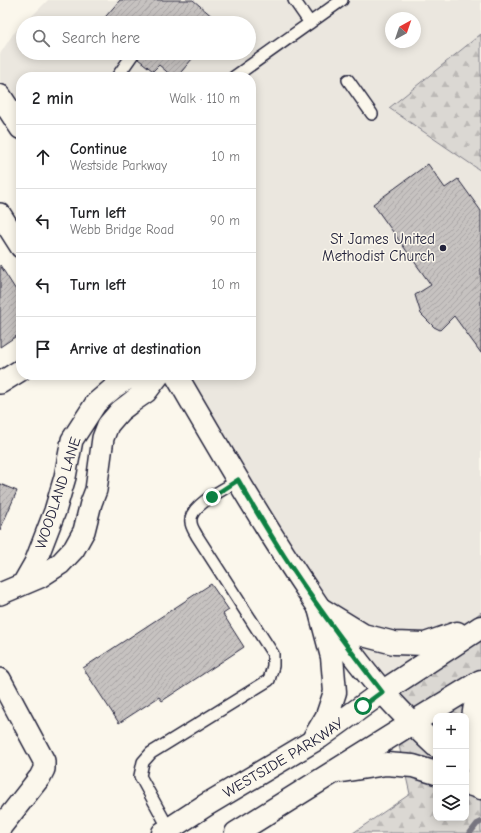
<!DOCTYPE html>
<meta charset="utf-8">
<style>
:root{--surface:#fff;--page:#f6f6f6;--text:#202124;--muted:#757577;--line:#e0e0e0}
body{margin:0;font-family:"Comic Neue",sans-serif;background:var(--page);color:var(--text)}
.controls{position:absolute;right:12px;bottom:12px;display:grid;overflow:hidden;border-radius:8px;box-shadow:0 2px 10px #0003}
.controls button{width:36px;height:36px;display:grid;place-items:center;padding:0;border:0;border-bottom:1px solid var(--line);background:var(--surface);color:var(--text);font:20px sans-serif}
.compass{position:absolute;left:385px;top:12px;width:36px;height:36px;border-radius:50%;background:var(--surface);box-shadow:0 2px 10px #0003;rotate:40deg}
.stop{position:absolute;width:12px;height:12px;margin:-9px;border:3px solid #0b8043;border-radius:50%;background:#fff}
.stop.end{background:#0b8043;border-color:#fff;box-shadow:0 1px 4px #0008}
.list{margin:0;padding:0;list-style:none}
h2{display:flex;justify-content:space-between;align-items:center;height:52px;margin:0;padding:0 16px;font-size:17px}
h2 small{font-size:13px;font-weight:400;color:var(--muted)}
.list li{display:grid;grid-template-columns:26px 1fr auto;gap:12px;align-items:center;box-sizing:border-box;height:64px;padding:0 16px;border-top:1px solid var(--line)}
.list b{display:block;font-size:15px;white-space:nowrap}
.list p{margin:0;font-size:13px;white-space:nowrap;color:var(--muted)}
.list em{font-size:13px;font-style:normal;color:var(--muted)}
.icon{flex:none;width:22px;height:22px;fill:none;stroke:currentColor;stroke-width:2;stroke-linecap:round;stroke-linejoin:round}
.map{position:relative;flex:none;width:481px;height:833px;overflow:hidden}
.search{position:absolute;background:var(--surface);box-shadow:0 2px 10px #0003;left:16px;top:16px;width:240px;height:44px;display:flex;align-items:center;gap:10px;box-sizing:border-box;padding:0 14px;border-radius:22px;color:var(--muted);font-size:15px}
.panel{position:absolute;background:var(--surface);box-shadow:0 2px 10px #0003;left:16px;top:72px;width:240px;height:308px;border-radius:16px}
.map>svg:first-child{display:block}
</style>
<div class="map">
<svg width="481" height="833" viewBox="0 0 481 833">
<defs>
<pattern id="forest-firs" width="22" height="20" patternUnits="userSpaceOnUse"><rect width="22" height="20" fill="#dbd8d3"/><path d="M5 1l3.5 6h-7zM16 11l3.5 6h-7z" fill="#bcb9b6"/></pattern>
<pattern id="building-hatch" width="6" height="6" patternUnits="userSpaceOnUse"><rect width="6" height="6" fill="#c6c2c0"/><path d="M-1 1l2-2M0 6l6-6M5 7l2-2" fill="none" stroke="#aaa6a6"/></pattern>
</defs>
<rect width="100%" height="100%" fill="#fbf7ec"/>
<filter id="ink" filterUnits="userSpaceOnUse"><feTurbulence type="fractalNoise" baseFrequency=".025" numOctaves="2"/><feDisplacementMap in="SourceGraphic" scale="8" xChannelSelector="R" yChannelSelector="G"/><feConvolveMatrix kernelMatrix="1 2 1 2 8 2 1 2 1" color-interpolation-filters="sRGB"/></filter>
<g filter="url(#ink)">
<path fill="#ebe7df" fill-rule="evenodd" d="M 48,0 L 481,0 L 481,34 L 390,108 L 481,171 L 481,612 L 387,693 L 177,375 L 251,375 L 251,77 L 21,77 L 21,132 L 0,99 L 0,54 L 13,34 L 23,25 L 23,53 L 249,53 L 249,23 L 25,23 ZM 391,18 L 415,18 L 415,42 L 391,42 Z"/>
<path fill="url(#forest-firs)" stroke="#7e7d87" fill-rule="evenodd" d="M 481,34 L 481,171 L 389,108 Z
M 481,612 L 481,833 L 353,833 L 410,794 L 387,693 ZM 436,716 L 466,716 L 466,818 L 436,818 Z"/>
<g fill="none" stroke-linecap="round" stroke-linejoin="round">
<path stroke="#787681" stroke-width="5.5" d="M 470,833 L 477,824 L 481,822"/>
</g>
<path fill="url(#building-hatch)" stroke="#22223b" d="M 120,0 L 193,0 L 220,23 L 100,23 Z
M 140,53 L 197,53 L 177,77 L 173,77 L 159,65 L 153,71 L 138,59 Z
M 428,164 L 445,188 L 458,179 L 481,211 L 481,353 L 454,316 L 440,330 L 434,327 L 421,314 L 415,295 L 431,285 L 373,204 Z
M 0,265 L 21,298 L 21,333 L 0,347 Z
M 0,484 L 17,491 L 0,530 Z
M 211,584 L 229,610 L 223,614 L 244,647 L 162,701 L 159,697 L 119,723 L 83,668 Z"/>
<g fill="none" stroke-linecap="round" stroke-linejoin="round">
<g stroke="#22223b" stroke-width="14">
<path id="service" d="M 294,0 L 310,23
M 117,77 L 133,54
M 234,77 L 342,0
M 348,80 L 372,114
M 169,829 L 140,776 L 143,762 L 151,753 L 269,680 L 273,666 L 273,654 L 197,536 C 195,532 191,527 191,522 C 188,506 226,488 238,481"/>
</g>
<g stroke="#22223b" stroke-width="24">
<path id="minor" d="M 0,214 L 21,247
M 0,383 L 21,370
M 23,584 L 35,563 L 55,511 L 65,477 L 72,440 L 96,403 L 117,385 L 135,375
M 0,594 L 40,577 L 60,564 L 74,549 L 84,531 L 91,503 L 96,490 L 103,438 L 108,425 L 120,411 L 133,401 L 146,392 L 159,375
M 0,679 L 44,761 L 44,769 L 40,777 L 0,828"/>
</g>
<g stroke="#22223b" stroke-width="25">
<path id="tertiary" d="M 0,96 L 21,128
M 176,375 C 220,450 263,525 312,597 C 334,630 357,662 383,692 C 399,711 418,729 436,746
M 117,385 L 121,375"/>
</g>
<g stroke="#22223b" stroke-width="25">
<g id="secondary">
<path d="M 319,608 L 363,635 L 394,643 L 425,644 L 457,633"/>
<path d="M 314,738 L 327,716 L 335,692 L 332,657 L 319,608"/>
<path d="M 342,771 L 386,764 L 413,766 L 436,773"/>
<path d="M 466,783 L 481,788 C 475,756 465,720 481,691"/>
<path id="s1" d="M 163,833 L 206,805 L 320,737 L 382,692 L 481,627"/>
<path d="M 236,833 L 412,723 L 481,681"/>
</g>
</g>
<use href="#service" stroke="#fbf7ec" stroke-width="11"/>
<use href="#minor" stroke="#fbf7ec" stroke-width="21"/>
<use href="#tertiary" stroke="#fbf7ec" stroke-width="22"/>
<use href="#secondary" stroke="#fbf7ec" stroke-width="22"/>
</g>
</g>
<g fill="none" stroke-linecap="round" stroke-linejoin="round" filter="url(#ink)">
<path stroke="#0b8043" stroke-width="5" d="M 212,497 L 238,480 C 253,506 268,531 284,556 C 314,603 348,648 382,692 L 363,706"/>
</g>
<circle fill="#22223b" stroke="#fbf7ec" stroke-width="1.5" cx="443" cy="248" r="4"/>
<g text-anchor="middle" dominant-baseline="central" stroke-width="3" stroke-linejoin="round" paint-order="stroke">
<g font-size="15" fill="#22223b" stroke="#fbf7ec" text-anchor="end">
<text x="435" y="239">St James United<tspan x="435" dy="17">Methodist Church</tspan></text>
</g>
<g font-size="15" fill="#22223b" stroke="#fbf7ec">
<text transform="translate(58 493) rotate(-72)">WOODLAND LANE</text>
<text stroke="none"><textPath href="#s1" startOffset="142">WESTSIDE PARKWAY</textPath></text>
</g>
</g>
</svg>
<div class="controls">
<button>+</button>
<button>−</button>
<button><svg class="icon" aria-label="layers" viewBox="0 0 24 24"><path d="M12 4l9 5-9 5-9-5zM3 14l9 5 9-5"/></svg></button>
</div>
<svg class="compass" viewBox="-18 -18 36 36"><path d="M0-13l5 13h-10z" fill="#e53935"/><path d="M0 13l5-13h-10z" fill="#757577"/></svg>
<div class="stop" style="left:363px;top:706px"></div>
<div class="stop end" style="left:212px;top:497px"></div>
<div class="search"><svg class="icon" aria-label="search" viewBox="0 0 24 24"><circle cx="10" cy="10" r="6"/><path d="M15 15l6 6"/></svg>Search here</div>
<section class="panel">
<h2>2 min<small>Walk · 110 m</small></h2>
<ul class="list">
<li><svg class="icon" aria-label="ahead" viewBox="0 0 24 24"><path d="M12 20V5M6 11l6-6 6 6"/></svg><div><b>Continue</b><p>Westside Parkway</p></div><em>10 m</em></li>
<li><svg class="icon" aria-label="left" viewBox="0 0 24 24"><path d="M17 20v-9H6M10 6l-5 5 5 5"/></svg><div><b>Turn left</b><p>Webb Bridge Road</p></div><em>90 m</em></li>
<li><svg class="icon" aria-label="left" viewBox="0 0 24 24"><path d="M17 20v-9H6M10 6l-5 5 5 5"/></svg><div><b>Turn left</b></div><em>10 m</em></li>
<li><svg class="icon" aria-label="arrive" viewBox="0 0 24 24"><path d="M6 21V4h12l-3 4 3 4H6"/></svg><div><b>Arrive at destination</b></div></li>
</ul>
</section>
</div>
